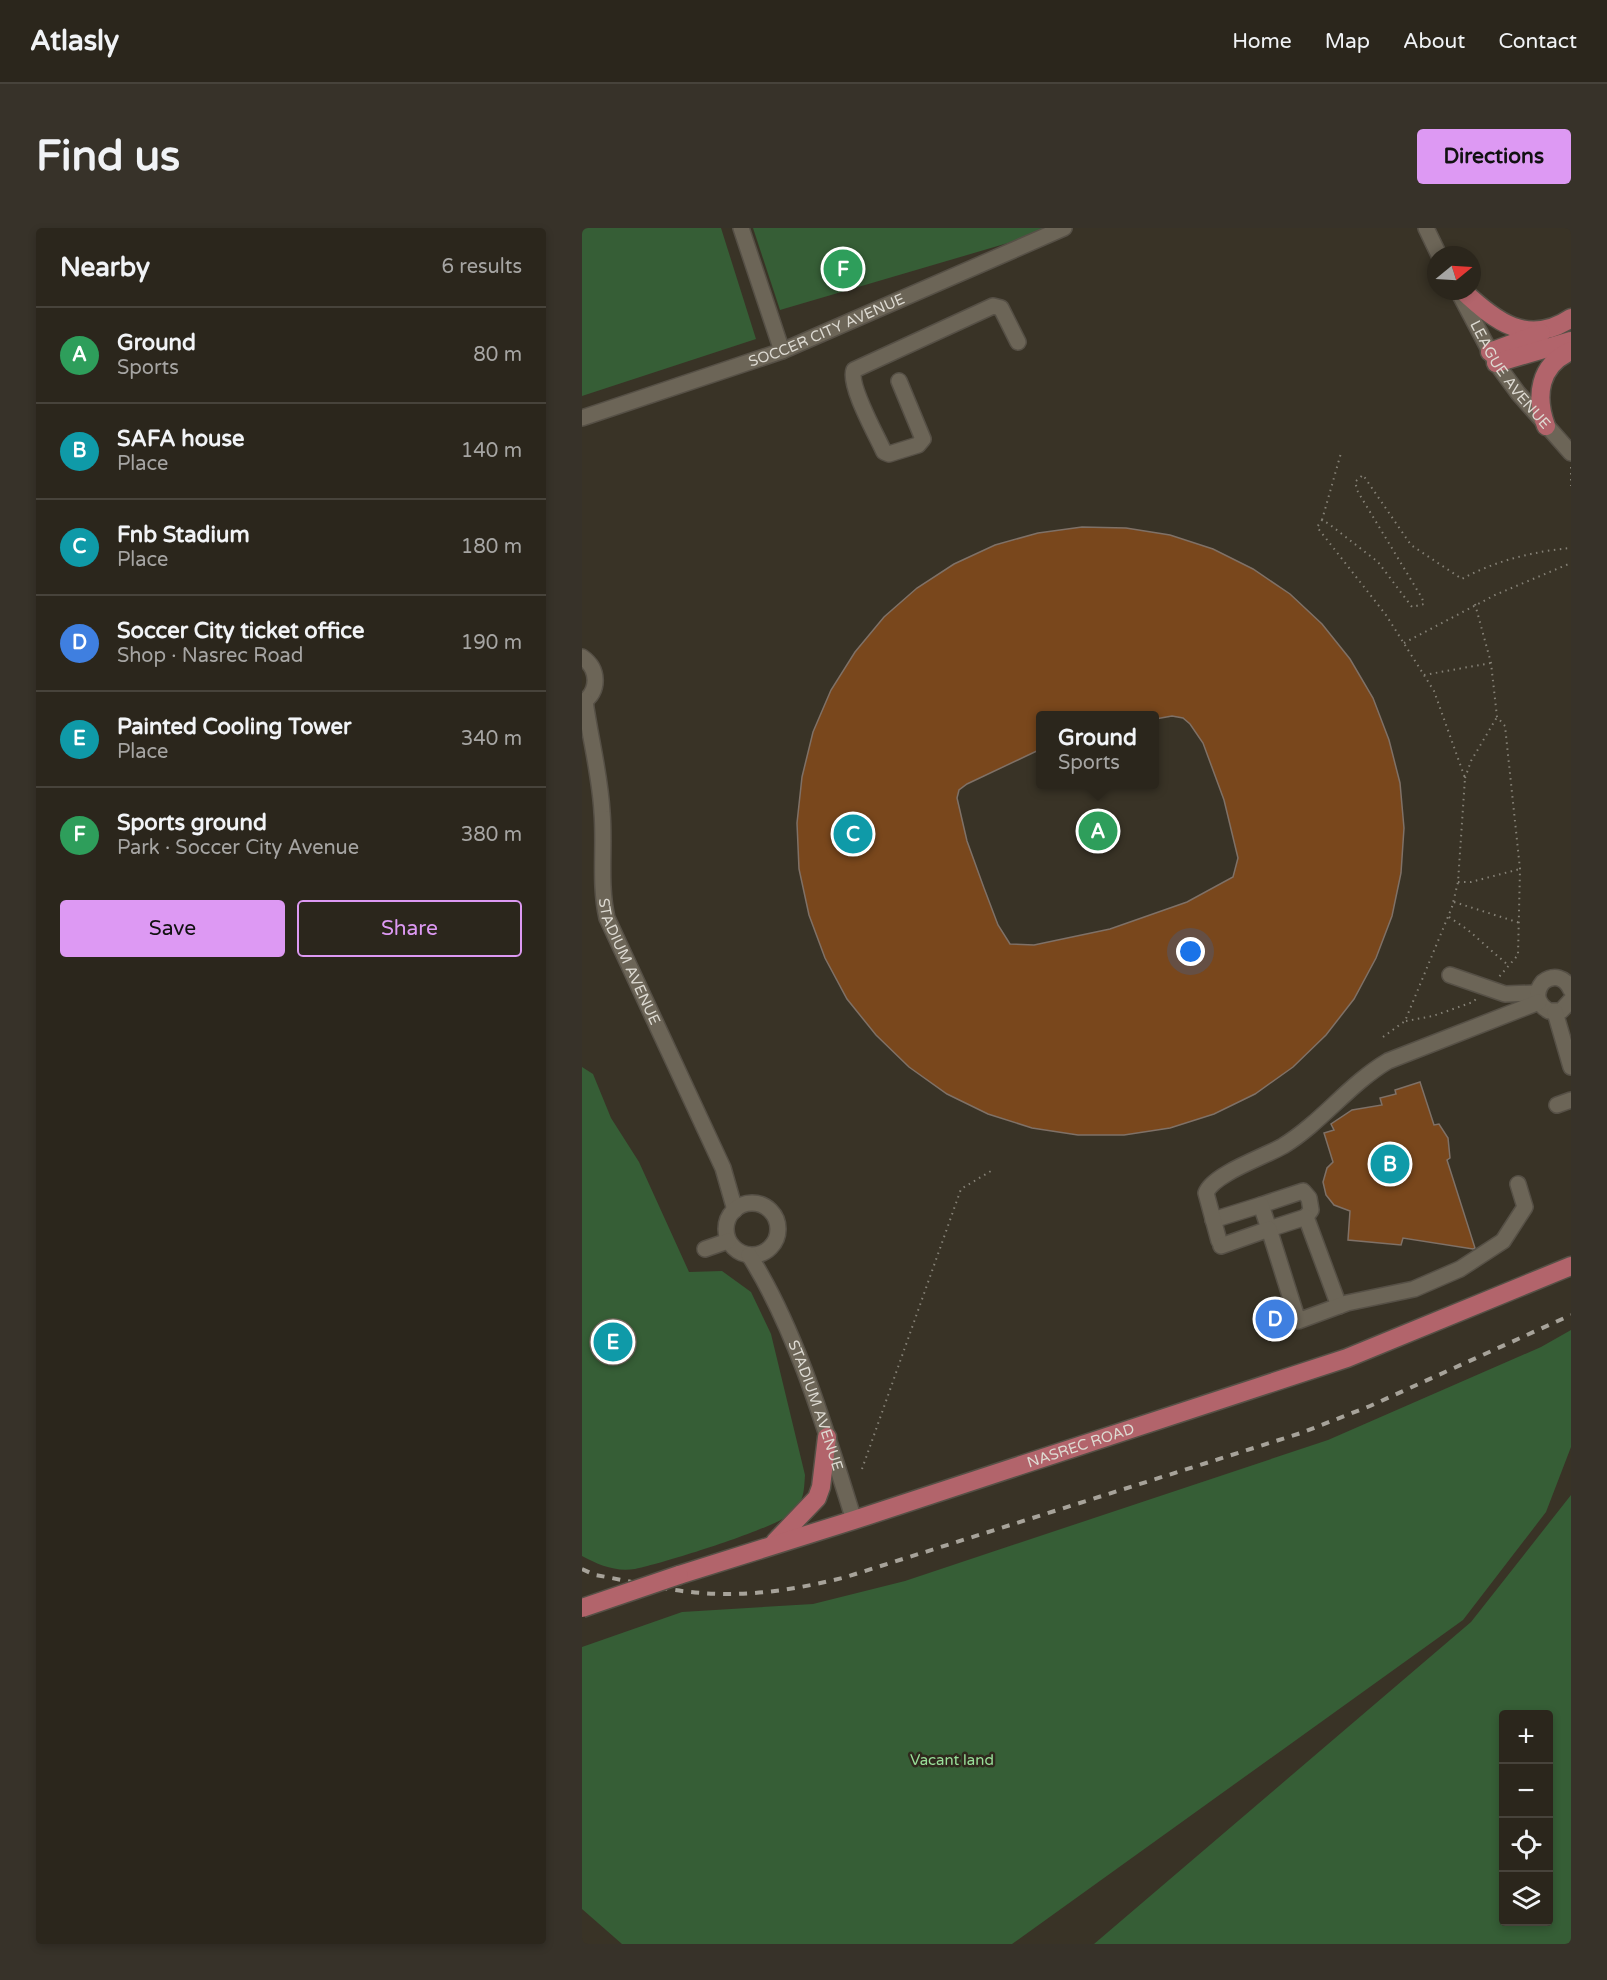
<!DOCTYPE html>
<meta charset="utf-8">
<style>
:root{--surface:#2b261c;--page:#373229;--text:#f1f3f6;--muted:#a6a5a3;--line:#47433b;--accent:#dd99f3}
body{margin:0;font-family:"Varela Round",sans-serif;background:var(--page);color:var(--text)}
.controls{position:absolute;right:18px;bottom:18px;display:grid;overflow:hidden;border-radius:6px;box-shadow:0 3px 9px #0003}
.controls button{width:54px;height:54px;display:grid;place-items:center;padding:0;border:0;border-bottom:2px solid var(--line);background:var(--surface);color:var(--text);font:30px sans-serif}
.compass{position:absolute;left:845px;top:18px;width:54px;height:54px;border-radius:50%;background:var(--surface);box-shadow:0 3px 9px #0003;rotate:72deg}
.you{position:absolute;left:609px;top:724px;width:21px;height:21px;margin:-15px;border:4px solid #fff;border-radius:50%;background:#1a73e8;box-shadow:0 0 0 9px #1a73e833}
.badge{display:grid;place-items:center;width:39px;height:39px;border-radius:50%;background:var(--accent);color:#fff;font-size:20px;font-weight:700}
.pin{position:absolute;translate:-50% -50%;border:3px solid #fff;box-shadow:0 2px 6px #0006}
.popup{position:absolute;left:454px;top:483px;width:123px;height:78px;box-sizing:border-box;display:grid;place-content:center;border-radius:6px;background:var(--surface);filter:drop-shadow(0 2px 4px #0005);font-size:20px;white-space:nowrap;color:var(--muted)}
.popup b{font-size:22px;color:var(--text)}
.popup::after{content:'';position:absolute;left:50%;top:100%;margin-left:-12px;border:12px solid transparent;border-top-color:var(--surface)}
.list{margin:0;padding:0;list-style:none}
h2{display:flex;justify-content:space-between;align-items:center;height:78px;margin:0;padding:0 24px;font-size:26px}
h2 small{font-size:20px;font-weight:400;color:var(--muted)}
.list li{display:grid;grid-template-columns:39px 1fr auto;gap:18px;align-items:center;box-sizing:border-box;height:96px;padding:0 24px;border-top:2px solid var(--line)}
.list b{display:block;font-size:22px;white-space:nowrap}
.list p{margin:0;font-size:20px;white-space:nowrap;color:var(--muted)}
.list em{font-size:20px;font-style:normal;color:var(--muted)}
.actions{display:flex;gap:12px;padding:18px 24px}
.actions a{flex:1;padding:14px 0;border:2px solid var(--accent);border-radius:6px;text-align:center;font-size:21px;color:var(--accent)}
.actions .main{background:var(--accent);color:#111}
.icon{flex:none;width:33px;height:33px;fill:none;stroke:currentColor;stroke-width:2;stroke-linecap:round;stroke-linejoin:round}
.map{position:relative;flex:none;width:989px;height:1716px;overflow:hidden;border-radius:6px}
header{display:flex;align-items:center;gap:36px;box-sizing:border-box;height:84px;padding:0 30px;background:var(--surface);border-bottom:2px solid var(--line)}
header strong{font-size:28px}
nav{display:flex;gap:33px;margin-inline-start:auto;font-size:21px}
.intro{display:flex;align-items:center;justify-content:space-between;box-sizing:border-box;height:144px;padding:0 36px}
h1{margin:0;font-size:42px}
.button{padding:15px 27px;border-radius:6px;background:var(--accent);color:#111;font-size:21px;font-weight:700}
main{display:flex;gap:36px;padding:0 36px}
aside{flex:1;background:var(--surface);border-radius:6px;box-shadow:0 3px 9px #0003}
.map>svg:first-child{display:block}
</style>
<header>
<strong>Atlasly</strong>
<nav><a>Home</a><a>Map</a><a>About</a><a>Contact</a></nav>
</header>
<div class="intro"><h1>Find us</h1><a class="button">Directions</a></div>
<main>
<aside>
<h2>Nearby<small>6 results</small></h2>
<ul class="list">
<li><span class="badge" style="background:#2e9e5b">A</span><div><b>Ground</b><p>Sports</p></div><em>80 m</em></li>
<li><span class="badge" style="background:#0f9aa8">B</span><div><b>SAFA house</b><p>Place</p></div><em>140 m</em></li>
<li><span class="badge" style="background:#0f9aa8">C</span><div><b>Fnb Stadium</b><p>Place</p></div><em>180 m</em></li>
<li><span class="badge" style="background:#3f7fe0">D</span><div><b>Soccer City ticket office</b><p>Shop · Nasrec Road</p></div><em>190 m</em></li>
<li><span class="badge" style="background:#0f9aa8">E</span><div><b>Painted Cooling Tower</b><p>Place</p></div><em>340 m</em></li>
<li><span class="badge" style="background:#2e9e5b">F</span><div><b>Sports ground</b><p>Park · Soccer City Avenue</p></div><em>380 m</em></li>
</ul>
<div class="actions"><a class="main">Save</a><a>Share</a></div>
</aside>
<div class="map">
<svg width="989" height="1716" viewBox="0 0 989 1716">
<rect width="100%" height="100%" fill="#393326"/>
<path fill="#365e36" fill-rule="evenodd" d="M 0,0 L 139,0 L 174,111 L 0,168 Z
M 171,0 L 477,0 L 198,82 Z
M 0,839 L 11,846 L 29,890 L 57,934 L 107,1044 L 140,1043 L 169,1064 L 189,1106 L 223,1247 C 222,1263 222,1274 210,1285 C 192,1301 79,1336 53,1341 C 33,1344 17,1337 0,1328 Z
M 989,1102 L 989,1219 L 964,1284 L 881,1392 L 430,1716 L 40,1716 L 0,1681 L 0,1419 L 100,1384 L 231,1376 L 323,1353 L 746,1212 L 959,1119 Z
M 989,1267 L 989,1716 L 512,1716 L 889,1394 ZM 921,1486 L 966,1486 L 966,1694 L 921,1694 Z"/>
<path fill="#79471c" stroke="#7f7167" stroke-width="1.5" fill-rule="evenodd" d="M 500,299 L 544,300 L 588,307 L 631,321 L 671,341 L 708,366 L 740,396 L 768,431 L 791,470 L 807,512 L 818,555 L 822,600 L 819,645 L 810,688 L 794,730 L 772,771 L 744,807 L 711,839 L 673,866 L 632,886 L 588,900 L 542,907 L 496,907 L 450,900 L 406,886 L 365,866 L 327,839 L 294,807 L 265,771 L 243,730 L 227,687 L 217,641 L 215,595 L 220,549 L 231,504 L 249,462 L 273,424 L 302,389 L 335,360 L 372,336 L 413,317 L 456,305 ZM 459,488 L 573,488 L 573,491 L 590,488 L 601,490 L 608,496 L 621,515 L 642,572 L 656,630 L 651,649 L 605,674 L 528,701 L 452,717 L 428,716 L 416,697 L 402,660 L 385,613 L 375,570 L 377,562 L 385,556 L 459,521 Z
M 838,854 L 852,897 L 857,896 L 866,910 L 868,930 L 865,932 L 893,1020 L 891,1021 L 821,1010 L 819,1017 L 766,1012 L 768,983 L 752,977 L 744,967 L 741,954 L 745,940 L 751,934 L 742,905 L 752,902 L 749,896 L 770,882 L 800,877 L 798,870 L 814,866 L 813,862 Z
M8 1114a23 23 0 1 1 46 0a23 23 0 1 1-46 0Z"/>
<g fill="none" stroke-linecap="round" stroke-linejoin="round">
<g stroke="#565046" stroke-width="18">
<g id="minor">
<path d="M 159,0 L 200,123"/>
<path d="M 844,0 L 857,27"/>
<path id="s1" d="M 876,63 L 914,135 L 936,165 L 989,225"/>
<path d="M 317,153 L 341,211 L 336,217 L 307,226 L 302,224 C 295,208 266,157 272,142 L 411,78 L 419,80 L 436,114"/>
<path id="s2" d="M 0,190 L 200,123 L 482,0"/>
<path d="M 0,429 C 17,441 18,463 0,475"/>
<path id="s3" d="M 3,473 C 8,510 18,546 20,584 C 23,619 17,655 25,690 L 141,940 L 153,982"/>
<path d="M 868,747 L 923,766 L 955,765"/>
<path d="M 989,762 C 983,749 972,746 961,754 C 952,765 955,776 967,783 L 979,783 L 989,772"/>
<path d="M 973,784 L 989,839"/>
<path d="M 975,877 L 989,872"/>
<circle cx="170" cy="1001" r="26"/>
<path d="M 679,977 L 721,963 L 727,970 L 729,982 L 724,989"/>
<path d="M 631,992 L 679,977 L 687,1001 L 724,989 L 757,1078"/>
<path d="M 637,1013 L 624,965 C 631,946 682,929 701,918 C 740,894 767,856 806,833 L 957,774"/>
<path d="M 639,1018 L 687,1001 L 716,1093 L 765,1075 L 832,1061 L 878,1041 L 921,1013 L 943,979 L 936,956"/>
<path d="M 123,1021 L 146,1013"/>
<path id="s4" d="M 167,1027 C 215,1102 245,1207 272,1292"/>
</g>
</g>
<g stroke="#565046" stroke-width="21">
<g id="major">
<path d="M 881,63 C 913,93 946,119 989,90"/>
<path d="M 908,124 L 959,105"/>
<path d="M 914,135 L 989,113"/>
<path d="M 964,198 C 953,168 957,137 989,123"/>
<path d="M 193,1314 L 235,1270 L 239,1259 L 245,1209"/>
<path id="s5" d="M 97,1347 L 272,1292 L 765,1130 L 989,1038"/>
</g>
</g>
<path stroke="#858176" stroke-width="2" stroke-dasharray="1.5 4.5" stroke-linecap="butt" d="M 989,239 L 989,258
M 740,292 L 759,225
M 893,376 L 909,435 L 915,489 L 923,498 L 938,641 L 936,727 L 916,750
M 822,415 L 913,367 L 989,335
M 842,447 L 909,435
M 883,550 L 889,533 L 915,489
M 876,654 L 889,654 L 938,641
M 872,674 L 938,695
M 867,689 L 886,702 L 927,738
M 824,793 L 851,788 L 891,774 L 895,770
M 801,809 L 823,793 L 870,679 L 876,654 L 883,550 L 852,463 L 804,387 L 735,299 L 740,292 L 747,296 L 796,334 L 830,379 L 842,376 L 840,370 L 776,264 L 773,254 L 781,247 L 829,317 L 880,351 C 912,333 953,323 989,320
M 280,1241 L 379,961 L 409,943"/>
<use href="#minor" stroke="#6c6557" stroke-width="15"/>
<use href="#major" stroke="#b2646b" stroke-width="18"/>
<path stroke="#a7a39a" stroke-width="4" stroke-dasharray="8 8" stroke-linecap="butt" d="M 0,1341 L 13,1347 C 44,1352 77,1361 109,1364 C 162,1370 213,1362 264,1349 L 719,1205 L 788,1178 L 989,1087"/>
<g stroke="#565046" stroke-width="21" stroke-linecap="butt">
<path id="major-bridge" d="M 0,1380 L 97,1347"/>
</g>
<use href="#major-bridge" stroke="#b2646b" stroke-width="18"/>
</g>
<g text-anchor="middle" dominant-baseline="central" stroke-width="5" stroke-linejoin="round" paint-order="stroke">
<g font-size="15" fill="#dddad2" stroke="#2f291d">
<text stroke="none"><textPath href="#s2" startOffset="260">SOCCER CITY AVENUE</textPath></text>
<text stroke="none"><textPath href="#s1" startOffset="99">LEAGUE AVENUE</textPath></text>
<text stroke="none"><textPath href="#s3" startOffset="267">STADIUM AVENUE</textPath></text>
<text stroke="none"><textPath href="#s4" startOffset="165">STADIUM AVENUE</textPath></text>
<text stroke="none"><textPath href="#s5" startOffset="422">NASREC ROAD</textPath></text>
</g>
<g font-size="15" fill="#99df99" stroke="#2f291d">
<text x="370" y="1532">Vacant land</text>
</g>
</g>
</svg>
<div class="controls">
<button>+</button>
<button>−</button>
<button><svg class="icon" aria-label="locate" viewBox="0 0 24 24"><circle cx="12" cy="12" r="6"/><path d="M12 2v4M12 18v4M2 12h4M18 12h4"/></svg></button>
<button><svg class="icon" aria-label="layers" viewBox="0 0 24 24"><path d="M12 4l9 5-9 5-9-5zM3 14l9 5 9-5"/></svg></button>
</div>
<svg class="compass" viewBox="-18 -18 36 36"><path d="M0-13l5 13h-10z" fill="#e53935"/><path d="M0 13l5-13h-10z" fill="#a6a5a3"/></svg>
<div class="you"></div>
<div class="pin badge" style="left:516px;top:603px;background:#2e9e5b">A</div>
<div class="popup"><b>Ground</b>Sports</div>
<div class="pin badge" style="left:808px;top:936px;background:#0f9aa8">B</div>
<div class="pin badge" style="left:271px;top:606px;background:#0f9aa8">C</div>
<div class="pin badge" style="left:693px;top:1091px;background:#3f7fe0">D</div>
<div class="pin badge" style="left:31px;top:1114px;background:#0f9aa8">E</div>
<div class="pin badge" style="left:261px;top:41px;background:#2e9e5b">F</div>
</div>
</main>
